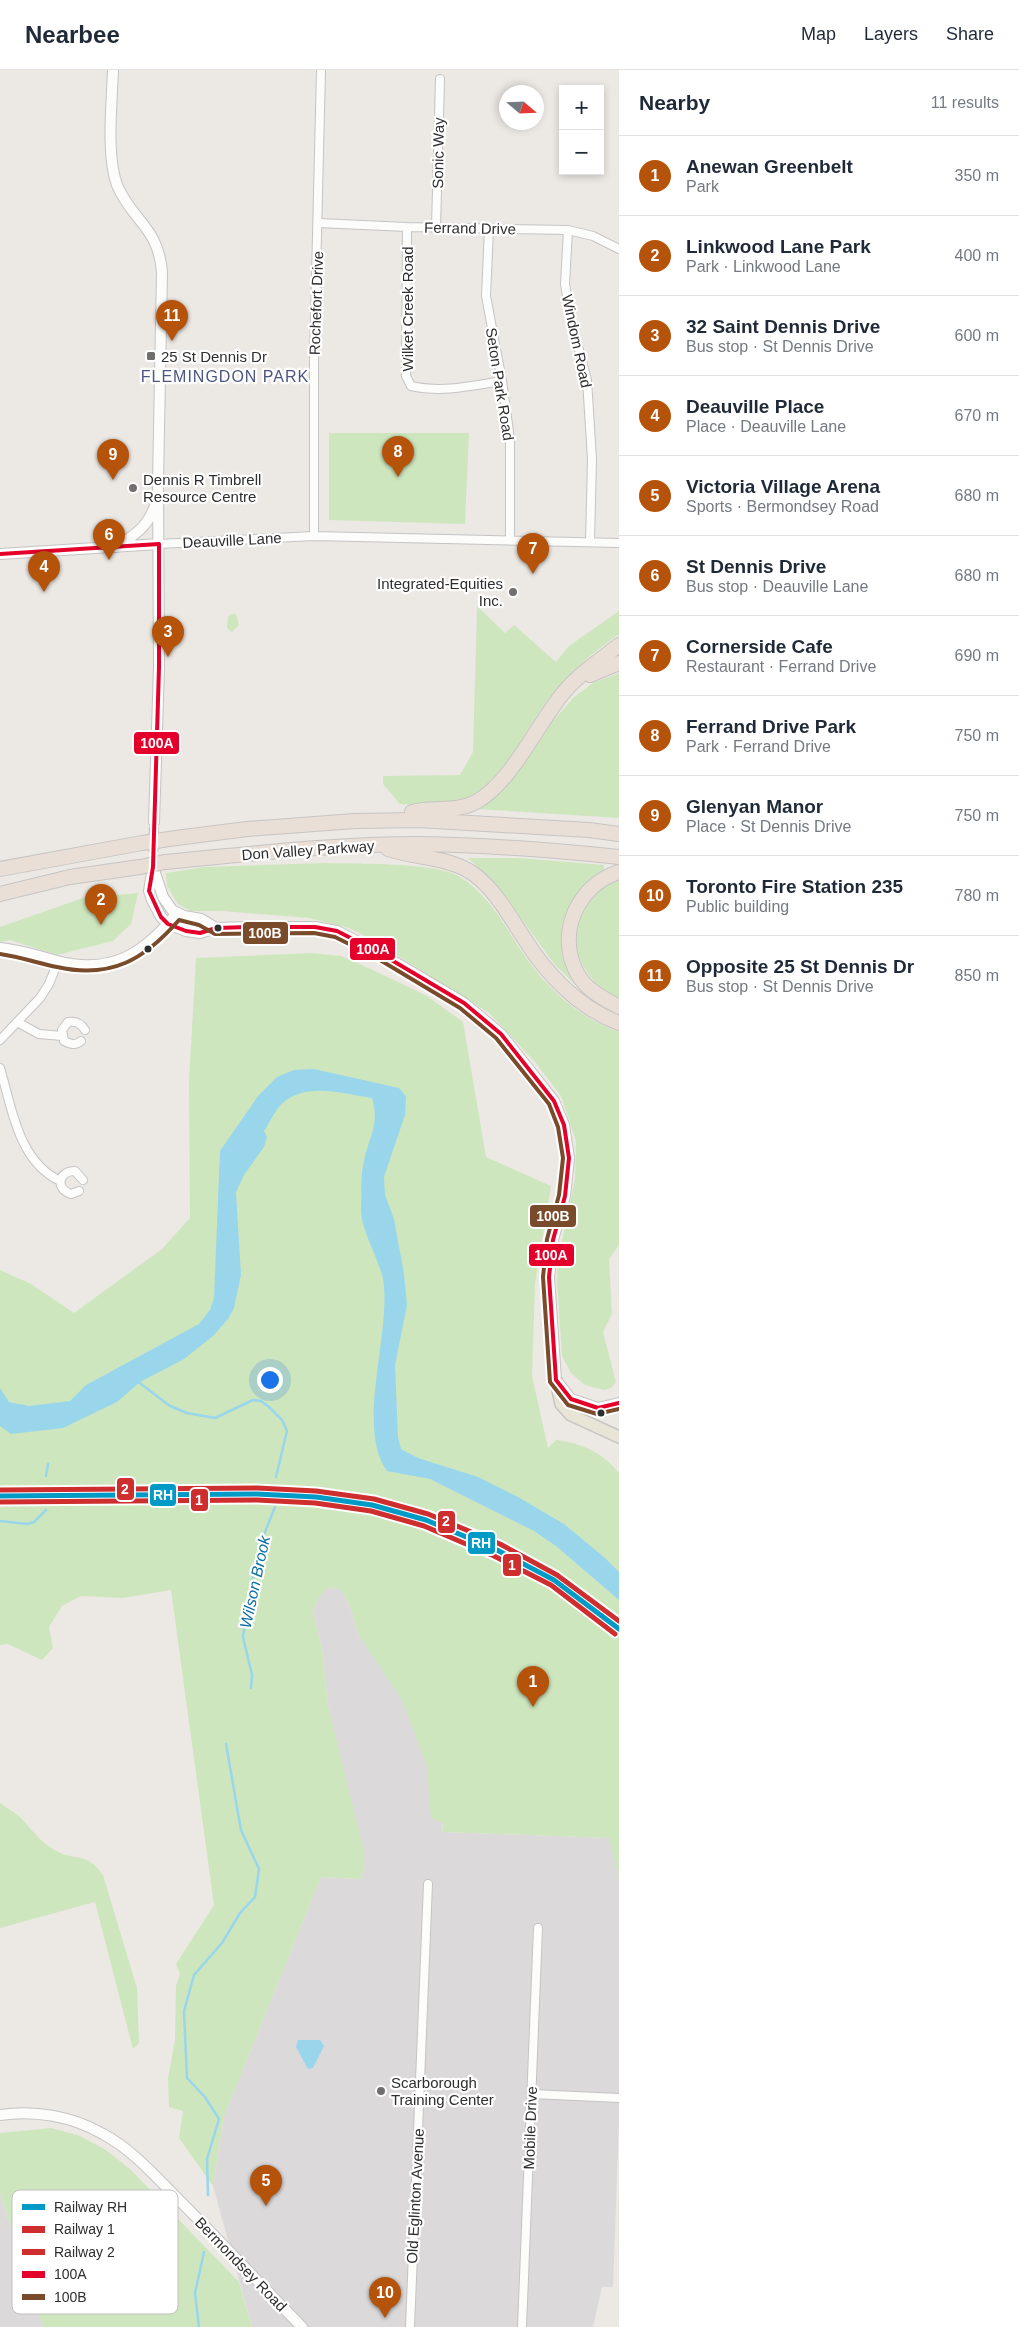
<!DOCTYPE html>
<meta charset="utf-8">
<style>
:root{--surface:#fff;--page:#f2f2f3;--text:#1f2937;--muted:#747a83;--line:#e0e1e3;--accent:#b45309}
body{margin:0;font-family:Arial,sans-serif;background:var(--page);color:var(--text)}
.controls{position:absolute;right:15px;top:15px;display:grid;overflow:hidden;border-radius:0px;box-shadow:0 2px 8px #0003}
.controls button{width:45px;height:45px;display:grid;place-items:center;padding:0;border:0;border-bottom:1px solid var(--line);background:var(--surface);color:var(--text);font:25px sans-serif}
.compass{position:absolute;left:499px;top:15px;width:45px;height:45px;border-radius:50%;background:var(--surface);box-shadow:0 2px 8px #0003;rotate:109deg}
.you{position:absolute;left:269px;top:1309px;width:18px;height:18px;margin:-12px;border:4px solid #fff;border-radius:50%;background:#1a73e8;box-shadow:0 0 0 8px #1a73e833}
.badge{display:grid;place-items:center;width:32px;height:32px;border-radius:50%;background:var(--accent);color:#fff;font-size:16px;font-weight:700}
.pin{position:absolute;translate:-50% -41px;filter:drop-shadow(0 1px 2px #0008)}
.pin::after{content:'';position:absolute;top:26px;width:18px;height:15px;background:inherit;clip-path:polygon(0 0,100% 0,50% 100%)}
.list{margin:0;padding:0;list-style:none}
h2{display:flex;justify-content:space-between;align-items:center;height:65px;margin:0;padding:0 20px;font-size:21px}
h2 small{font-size:16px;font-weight:400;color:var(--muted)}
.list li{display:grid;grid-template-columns:32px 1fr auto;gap:15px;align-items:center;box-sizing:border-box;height:80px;padding:0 20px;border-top:1px solid var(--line)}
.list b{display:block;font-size:19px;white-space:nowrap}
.list p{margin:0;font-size:16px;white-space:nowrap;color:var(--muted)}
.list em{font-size:16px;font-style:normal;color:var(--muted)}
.map{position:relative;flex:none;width:619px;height:2257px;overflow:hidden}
header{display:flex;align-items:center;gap:30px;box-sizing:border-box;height:70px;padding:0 25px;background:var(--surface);border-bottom:1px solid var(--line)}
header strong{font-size:24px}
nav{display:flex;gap:28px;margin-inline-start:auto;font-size:18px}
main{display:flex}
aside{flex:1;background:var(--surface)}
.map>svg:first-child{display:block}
</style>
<header>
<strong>Nearbee</strong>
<nav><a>Map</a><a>Layers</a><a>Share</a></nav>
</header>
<main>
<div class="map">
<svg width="619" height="2257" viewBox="0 0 619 2257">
<rect width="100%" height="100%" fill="#ece8e4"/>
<path fill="#dcd9db" d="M 328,1518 L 341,1519 L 351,1539 L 359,1566 L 445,1693 L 442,1762 L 610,1768 L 619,1808 L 619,2050 L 613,2217 L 602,2217 L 593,2257 L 252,2257 L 213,2116 L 224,2046 L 321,1807 L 361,1809 L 364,1796 L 328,1636 L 322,1579 L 313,1542 L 319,1527 Z
M 0,2123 L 26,2206 L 43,2257 L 0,2257 Z"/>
<path fill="#cee6be" d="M 329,363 L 469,363 L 465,454 L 329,450 Z
M 477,536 L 505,563 L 514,555 L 556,592 L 569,576 L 619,541 L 619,564 C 593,582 568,604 549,628 C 528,654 502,713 472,726 C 450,736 424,735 400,734 L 383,714 L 383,706 L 460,705 L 473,682 Z
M 231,544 L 236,544 L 239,555 L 232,562 L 227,558 L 228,547 Z
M 619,603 L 619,748 L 477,739 L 502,722 L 552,652 L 574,627 L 593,613 Z
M 468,788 L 519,788 L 604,795 L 604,800 C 575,815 551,857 566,891 C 571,902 583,914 591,924 L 589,928 L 555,895 L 495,813 Z
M 326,793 C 357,794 433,792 458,806 C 495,827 511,871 537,902 C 559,929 586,950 619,962 L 619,1175 L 609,1189 L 612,1244 L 603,1262 L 616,1312 L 611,1318 L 604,1320 L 585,1315 L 571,1303 L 562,1286 L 557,1210 L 558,1190 L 575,1109 L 576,1071 L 561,1026 L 535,992 L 489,943 L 371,869 L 349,858 L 309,848 L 223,841 L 191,841 L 178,834 L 167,816 L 166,803 L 204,797 Z
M 619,807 L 619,928 C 587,916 562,872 582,840 C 592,824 604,816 619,807 Z
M 138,823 L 131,854 L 113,871 L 57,885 L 10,870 L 0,872 L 0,857 L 83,828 Z
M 312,883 L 341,886 L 375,901 L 427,926 L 463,952 L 486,1087 L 551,1116 L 535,1213 L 532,1306 L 548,1378 L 556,1370 C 582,1373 603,1383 619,1403 L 619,1808 L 609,1768 L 442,1762 L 443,1753 L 431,1748 L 427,1697 L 403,1632 L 359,1566 L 351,1539 L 341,1519 L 328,1518 L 319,1527 L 313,1542 L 322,1579 L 328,1636 L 363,1778 L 364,1796 L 361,1809 L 321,1807 L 224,2046 L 213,2116 L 179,2068 L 183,2041 L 169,2037 L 168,2008 L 175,1970 L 176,1916 L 180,1904 L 176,1894 L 214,1835 L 171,1520 L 123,1528 L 81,1526 L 62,1536 L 49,1557 L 53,1578 L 42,1590 L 8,1574 L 0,1575 L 0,1200 L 31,1214 L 74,1243 L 162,1179 L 190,1148 L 189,1011 L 196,888 Z
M 0,1733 C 7,1738 16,1743 22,1749 C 33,1761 41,1773 56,1781 C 77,1792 86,1781 103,1805 L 137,1918 L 139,1973 L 133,1979 L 95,1832 L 0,1858 Z
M 51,2058 L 80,2066 L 106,2080 L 131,2100 L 239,2212 L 252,2257 L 43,2257 L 0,2123 L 0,2063 Z"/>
<path fill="#99d6ec" d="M 314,999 L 399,1018 L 406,1026 L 405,1045 L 384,1107 L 385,1125 L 394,1149 L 404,1204 L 407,1235 L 395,1295 L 398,1367 L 401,1379 L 418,1388 L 478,1407 L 518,1427 L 564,1454 L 605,1488 L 619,1502 L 619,1530 L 556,1476 L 534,1461 L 430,1409 L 387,1401 C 355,1357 392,1262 383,1209 C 379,1189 361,1160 361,1140 C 362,1124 360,1106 364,1091 C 369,1066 380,1054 372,1028 C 344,1024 308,1012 284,1032 C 276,1038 270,1052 264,1061 L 267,1067 L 264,1077 L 244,1105 L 236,1122 L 241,1205 L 234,1238 L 228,1249 L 213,1266 L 184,1289 L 140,1312 L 117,1332 L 63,1358 L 11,1364 L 0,1356 L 0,1318 L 9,1332 L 29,1336 L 70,1331 L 86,1315 L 199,1254 L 210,1240 L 214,1228 L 220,1081 L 258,1026 L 277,1007 L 294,1000 Z
M 298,1970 L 320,1970 L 324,1976 L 313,1998 L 308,1999 L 296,1977 Z"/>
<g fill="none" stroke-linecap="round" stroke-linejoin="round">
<path stroke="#99d6ec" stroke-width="2.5" d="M 137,1311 L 170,1336 L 187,1343 L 215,1348 L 253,1330 L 261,1331 L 269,1337 L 282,1350 L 287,1361 L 276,1407
M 46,1406 L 48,1394
M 0,1451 L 27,1454 L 34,1452 L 46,1440
M 251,1618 L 252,1605 L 243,1567 L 251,1516 L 263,1467 L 275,1437
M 208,2125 L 207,2089 L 219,2049 L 205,2027 L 187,2008 L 184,1941 L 194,1905 L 222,1873 L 240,1843 L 255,1827 L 259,1799 L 241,1760 L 226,1674
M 199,2257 L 195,2223 L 204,2182"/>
<path stroke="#c6c3c0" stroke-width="10" stroke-dasharray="10 5" stroke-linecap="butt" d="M 153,797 L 154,752"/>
<g stroke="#c5c4c5" stroke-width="10">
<path id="street" d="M 318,153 L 407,157 L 568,160 L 593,166 L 619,179
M 407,157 L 406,306 L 411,316 C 442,323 471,316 502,311
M 436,157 L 440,9
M 489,158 L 486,226 L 502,311 L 510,369 L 510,470
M 568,160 L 565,214 L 571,250 L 587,310 L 592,389 L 590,472
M 314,466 L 314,290 L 321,0
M 159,474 L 314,466 L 619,473
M 17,952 L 39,964 L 62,966
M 0,970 L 40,928 L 49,914 L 58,891
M 81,971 C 75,976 70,974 64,971 L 62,960 L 68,952 C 76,951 81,953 85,960
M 0,998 C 12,1038 18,1091 60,1111
M 79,1121 L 71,1124 C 55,1119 58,1101 75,1101 L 83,1110
M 532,2024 L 619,2028
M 410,2257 L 428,1814
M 522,2257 L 538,1858"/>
</g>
<g stroke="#c5c4c5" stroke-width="12">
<path id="secondary" d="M 113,0 C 112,32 106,85 117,115 C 132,151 158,156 162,202 L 158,412 L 159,597 L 154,752
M 117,477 C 137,463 148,457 156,433
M 0,484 L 159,474
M 153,797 L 149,821 L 152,830 L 161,847 L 168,854 L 186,861 L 200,863 L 216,858 L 248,857 L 315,857 L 337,861 L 378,882 L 464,933 L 501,964 L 554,1031 L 564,1055 L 569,1088 L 565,1126 L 553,1170 L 549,1207 L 556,1310 L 571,1329 L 598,1338 L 619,1333
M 154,800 L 163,827 L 172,840 L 184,846 L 201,849 L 216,858
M 0,878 C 20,880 38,886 57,891 C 111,905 144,884 177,843
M 0,2045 C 35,2040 72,2046 103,2064 C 133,2080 156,2107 180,2131 C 221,2172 261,2215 302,2257"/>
</g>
<g stroke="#c6c5c4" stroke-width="14">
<path id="primary" d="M 556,1310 L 561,1334 L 571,1345 L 619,1367"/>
</g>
<g stroke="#c6c5c4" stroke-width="16">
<path id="highway" d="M 590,605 L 619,593
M 412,742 C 433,736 456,743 476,732 C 512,712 537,654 564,622 C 580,603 600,590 619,575
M 176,768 L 247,759 L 355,751 L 418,750 L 589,760 L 619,764
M 388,779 C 415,788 451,787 475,805 C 496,821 510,847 524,868 C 546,904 579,938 619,953
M 165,792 C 250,784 334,774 419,774 C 486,775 552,780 619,787
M 0,799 L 142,773
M 619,802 C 577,815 556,864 577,903 C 586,920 603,928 619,937
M 0,824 L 70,807 L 140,797"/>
</g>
<use href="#street" stroke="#fcfcfb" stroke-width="8"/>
<use href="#secondary" stroke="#fcfcfb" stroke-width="10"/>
<use href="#primary" stroke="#e8e4d6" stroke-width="11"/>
<use href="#highway" stroke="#eadfd6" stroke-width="14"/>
<g stroke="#c6c5c4" stroke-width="16" stroke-linecap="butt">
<path id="highway-bridge" d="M 142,773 L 176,768
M 140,797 L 165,792"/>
</g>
<use href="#highway-bridge" stroke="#eadfd6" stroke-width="14"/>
<g stroke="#fff" stroke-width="8">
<path id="bus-1" d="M 159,474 L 159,597 L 153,797 L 149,821 L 161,847 L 168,854 L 186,861 L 200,863 L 216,858 L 248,857 L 315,857 L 337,861 L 378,882 L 464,933 L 501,964 L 554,1031 L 564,1055 L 569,1088 L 565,1126 L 553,1170 L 549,1207 L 556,1310 L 571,1329 L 598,1338 L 619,1333
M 0,484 L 159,474"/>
</g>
<g stroke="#fff" stroke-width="8">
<path id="bus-2" d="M 0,884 C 20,887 38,893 57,897 C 111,909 144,890 179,850 L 199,855 L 215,864 L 314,863 L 335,867 L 375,887 L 460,938 L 496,968 L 549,1034 L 558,1057 L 563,1088 L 559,1125 L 547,1169 L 543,1207 L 550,1312 L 568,1335 L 597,1344 L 619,1339"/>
</g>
<use href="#bus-1" stroke="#e4002b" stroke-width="4"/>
<use href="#bus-2" stroke="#7a4b2a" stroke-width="4"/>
<g stroke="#fff" stroke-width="9">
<path id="rail-1" d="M 0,1426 L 257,1424 L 316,1427 L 372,1435 L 426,1450 L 497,1480 L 554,1510 L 619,1559"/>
</g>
<g stroke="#fff" stroke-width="9">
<path id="rail-2" d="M 0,1432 L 257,1430 L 315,1433 L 371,1441 L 424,1456 L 494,1486 L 551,1515 L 615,1564"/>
</g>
<g stroke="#fff" stroke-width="9">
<path id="rail-3" d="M 0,1420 L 257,1418 L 316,1421 L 374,1429 L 428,1444 L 500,1474 L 557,1505 L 619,1551"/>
</g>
<use href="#rail-1" stroke="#009ac7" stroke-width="5"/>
<use href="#rail-2" stroke="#cf2e2f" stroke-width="5"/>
<use href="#rail-3" stroke="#cf2e2f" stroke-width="5"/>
</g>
<g fill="#706f6e" stroke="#fff" stroke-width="2">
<rect x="146" y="281" width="10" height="10" rx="2.5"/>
<circle cx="133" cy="418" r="5"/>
<circle cx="513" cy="522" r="5"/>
<circle cx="381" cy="2021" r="5"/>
</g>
<g fill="#2e2e2e" stroke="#fff" stroke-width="2">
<circle cx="218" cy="858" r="4.5"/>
<circle cx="148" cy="879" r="4.5"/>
<circle cx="601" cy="1343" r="4.5"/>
</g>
<g text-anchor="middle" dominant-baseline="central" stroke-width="4.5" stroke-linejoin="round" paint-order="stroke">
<g font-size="15" fill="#2e2e2e" stroke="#fff">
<text transform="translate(438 83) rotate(-89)">Sonic Way</text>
<text transform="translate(470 158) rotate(1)">Ferrand Drive</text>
<text transform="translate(316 233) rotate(-88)">Rochefort Drive</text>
<text transform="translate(407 239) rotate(-90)">Wilket Creek Road</text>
<text transform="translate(577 271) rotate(78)">Windom Road</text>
<text transform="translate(500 314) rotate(81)">Seton Park Road</text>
<text transform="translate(232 470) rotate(-3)">Deauville Lane</text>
<text transform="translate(308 780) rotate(-4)">Don Valley Parkway</text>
<text transform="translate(530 2058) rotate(-88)">Mobile Drive</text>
<text transform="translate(415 2126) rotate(-87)">Old Eglinton Avenue</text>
<text transform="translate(241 2194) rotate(46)">Bermondsey Road</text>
</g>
<g font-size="15" fill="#2e2e2e" stroke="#fff" text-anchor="start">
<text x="161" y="286">25 St Dennis Dr</text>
<text x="143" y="409">Dennis R Timbrell<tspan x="143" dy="17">Resource Centre</tspan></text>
<text x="503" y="513" text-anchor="end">Integrated-Equities<tspan x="503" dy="17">Inc.</tspan></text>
<text x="391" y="2012">Scarborough<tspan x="391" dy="17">Training Center</tspan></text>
</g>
<g font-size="16" letter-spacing="1" fill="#4d5680" stroke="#fff">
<text x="225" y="306">FLEMINGDON PARK</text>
</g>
<g font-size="16" font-style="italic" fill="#0d6fa3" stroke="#fff">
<text transform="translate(255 1512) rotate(-78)">Wilson Brook</text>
</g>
</g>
<rect x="12" y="2120" width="166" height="124" rx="8" fill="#fff" stroke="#c0c0c0" stroke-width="1"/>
<rect x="22" y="2134" width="23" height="6" fill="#009ac7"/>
<rect x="22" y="2156" width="23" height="7" fill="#cf2e2f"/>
<rect x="22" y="2179" width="23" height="6" fill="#cf2e2f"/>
<rect x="22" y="2201" width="23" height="7" fill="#e4002b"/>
<rect x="22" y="2224" width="23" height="6" fill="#7a4b2a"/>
<g font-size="14" fill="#2e2e2e">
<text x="54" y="2142">Railway RH</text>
<text x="54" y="2164">Railway 1</text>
<text x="54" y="2187">Railway 2</text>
<text x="54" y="2209">100A</text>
<text x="54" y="2232">100B</text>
</g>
<g stroke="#fff" stroke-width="2">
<rect x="133" y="661" width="47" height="24" rx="5" fill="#e4002b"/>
<rect x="242" y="851" width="47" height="24" rx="5" fill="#7a4b2a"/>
<rect x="349" y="867" width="47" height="24" rx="5" fill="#e4002b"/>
<rect x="529" y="1134" width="48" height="24" rx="5" fill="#7a4b2a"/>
<rect x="528" y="1173" width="47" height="24" rx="5" fill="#e4002b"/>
<rect x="116" y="1407" width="19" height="24" rx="5" fill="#cf2e2f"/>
<rect x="149" y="1413" width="28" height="24" rx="5" fill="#009ac7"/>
<rect x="190" y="1418" width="19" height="24" rx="5" fill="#cf2e2f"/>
<rect x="437" y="1440" width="19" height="24" rx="5" fill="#cf2e2f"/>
<rect x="467" y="1461" width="29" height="24" rx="5" fill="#009ac7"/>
<rect x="502" y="1483" width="20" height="24" rx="5" fill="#cf2e2f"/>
</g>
<g font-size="14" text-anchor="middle" font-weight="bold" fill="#fff">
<text x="157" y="678">100A</text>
<text x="265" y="868">100B</text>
<text x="373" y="884">100A</text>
<text x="553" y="1151">100B</text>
<text x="551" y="1190">100A</text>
<text x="125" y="1424">2</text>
<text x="163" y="1430">RH</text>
<text x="199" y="1435">1</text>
<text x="446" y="1456">2</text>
<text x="481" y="1478">RH</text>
<text x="512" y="1500">1</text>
</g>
</svg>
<div class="controls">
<button>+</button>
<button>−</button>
</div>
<svg class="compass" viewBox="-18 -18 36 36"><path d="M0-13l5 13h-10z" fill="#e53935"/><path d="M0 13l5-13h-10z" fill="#747a83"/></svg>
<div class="you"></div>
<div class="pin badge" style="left:533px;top:1637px">1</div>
<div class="pin badge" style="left:101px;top:855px">2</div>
<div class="pin badge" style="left:168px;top:587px">3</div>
<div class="pin badge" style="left:44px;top:522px">4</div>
<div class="pin badge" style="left:266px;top:2136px">5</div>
<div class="pin badge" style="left:109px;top:490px">6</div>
<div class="pin badge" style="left:533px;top:504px">7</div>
<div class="pin badge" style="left:398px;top:407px">8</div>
<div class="pin badge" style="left:113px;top:410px">9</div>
<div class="pin badge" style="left:385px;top:2248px">10</div>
<div class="pin badge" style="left:172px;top:271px">11</div>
</div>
<aside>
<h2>Nearby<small>11 results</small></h2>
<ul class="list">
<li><span class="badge">1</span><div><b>Anewan Greenbelt</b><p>Park</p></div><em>350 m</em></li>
<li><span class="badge">2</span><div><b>Linkwood Lane Park</b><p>Park · Linkwood Lane</p></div><em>400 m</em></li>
<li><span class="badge">3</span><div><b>32 Saint Dennis Drive</b><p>Bus stop · St Dennis Drive</p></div><em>600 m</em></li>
<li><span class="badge">4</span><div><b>Deauville Place</b><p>Place · Deauville Lane</p></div><em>670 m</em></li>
<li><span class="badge">5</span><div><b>Victoria Village Arena</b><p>Sports · Bermondsey Road</p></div><em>680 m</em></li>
<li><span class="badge">6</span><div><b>St Dennis Drive</b><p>Bus stop · Deauville Lane</p></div><em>680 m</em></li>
<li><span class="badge">7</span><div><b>Cornerside Cafe</b><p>Restaurant · Ferrand Drive</p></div><em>690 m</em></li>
<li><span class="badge">8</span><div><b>Ferrand Drive Park</b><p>Park · Ferrand Drive</p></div><em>750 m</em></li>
<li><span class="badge">9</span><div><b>Glenyan Manor</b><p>Place · St Dennis Drive</p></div><em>750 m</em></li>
<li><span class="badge">10</span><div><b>Toronto Fire Station 235</b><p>Public building</p></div><em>780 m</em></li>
<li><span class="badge">11</span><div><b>Opposite 25 St Dennis Dr</b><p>Bus stop · St Dennis Drive</p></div><em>850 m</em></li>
</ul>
</aside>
</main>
